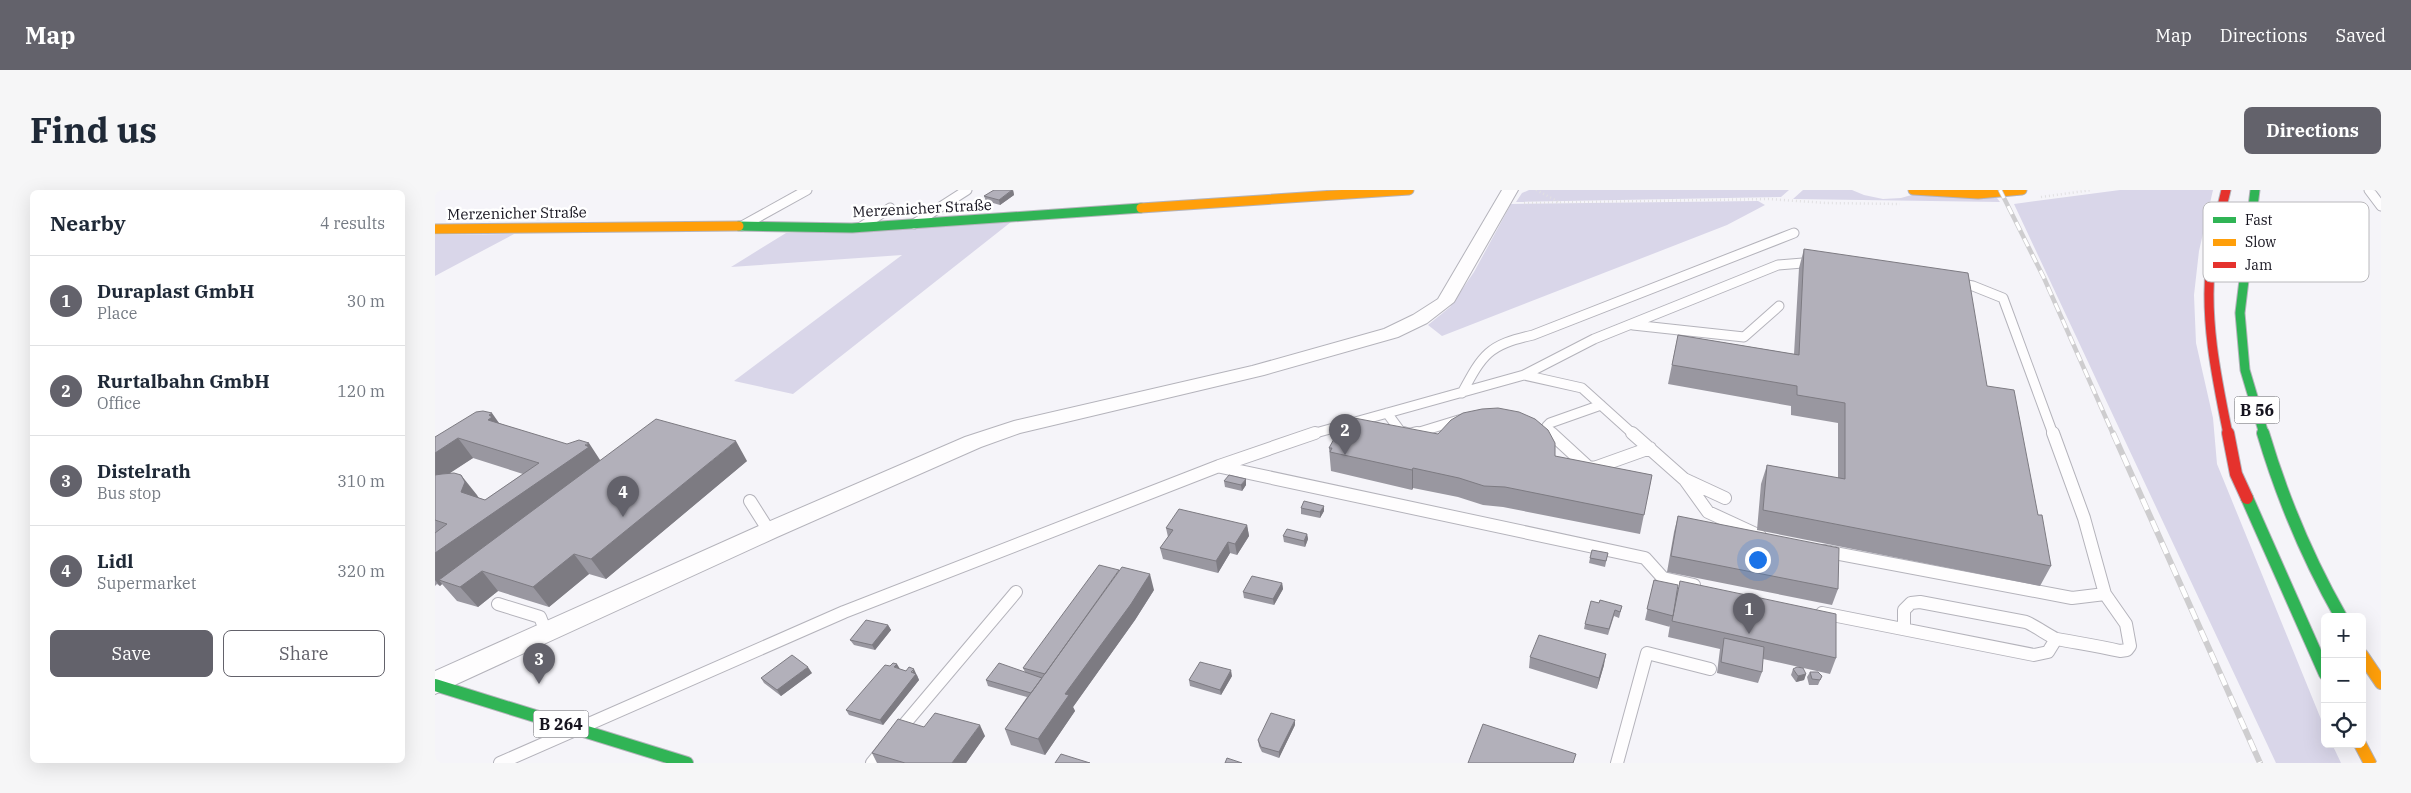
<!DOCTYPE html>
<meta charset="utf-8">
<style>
:root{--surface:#fff;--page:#f6f6f7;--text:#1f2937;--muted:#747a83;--line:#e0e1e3;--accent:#63626b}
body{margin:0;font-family:"IBM Plex Serif",serif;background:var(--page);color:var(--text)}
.controls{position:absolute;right:15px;bottom:15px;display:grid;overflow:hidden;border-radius:8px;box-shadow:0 5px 20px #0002}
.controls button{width:45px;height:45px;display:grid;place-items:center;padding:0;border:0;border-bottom:1px solid var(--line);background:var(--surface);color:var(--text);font:25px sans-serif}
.you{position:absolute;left:1322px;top:369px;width:18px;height:18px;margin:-12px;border:4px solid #fff;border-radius:50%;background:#1a73e8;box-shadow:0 0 0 8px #1a73e833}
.badge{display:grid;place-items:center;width:32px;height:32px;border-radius:50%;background:var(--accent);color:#fff;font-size:16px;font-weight:700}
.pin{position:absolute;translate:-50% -41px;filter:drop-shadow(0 1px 2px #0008)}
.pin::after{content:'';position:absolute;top:26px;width:18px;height:15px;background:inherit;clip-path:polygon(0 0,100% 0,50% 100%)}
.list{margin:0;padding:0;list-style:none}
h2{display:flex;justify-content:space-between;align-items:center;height:65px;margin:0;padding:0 20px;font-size:21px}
h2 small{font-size:16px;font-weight:400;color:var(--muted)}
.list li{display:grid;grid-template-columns:32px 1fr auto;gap:15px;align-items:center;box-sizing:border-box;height:90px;padding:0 20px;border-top:1px solid var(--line)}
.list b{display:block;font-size:19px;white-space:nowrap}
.list p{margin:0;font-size:16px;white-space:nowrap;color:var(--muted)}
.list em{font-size:16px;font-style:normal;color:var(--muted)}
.actions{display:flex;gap:10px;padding:15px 20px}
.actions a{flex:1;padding:11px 0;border:1px solid var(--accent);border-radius:8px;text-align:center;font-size:18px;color:var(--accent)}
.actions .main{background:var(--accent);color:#fff}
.icon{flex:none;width:28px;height:28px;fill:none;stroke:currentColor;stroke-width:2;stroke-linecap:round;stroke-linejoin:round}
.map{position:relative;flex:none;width:1946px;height:573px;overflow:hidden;border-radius:8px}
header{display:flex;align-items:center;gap:30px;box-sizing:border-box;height:70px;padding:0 25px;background:var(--accent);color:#fff}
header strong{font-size:24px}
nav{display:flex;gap:28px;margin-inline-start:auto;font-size:18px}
.intro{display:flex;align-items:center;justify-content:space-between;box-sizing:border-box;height:120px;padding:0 30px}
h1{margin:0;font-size:35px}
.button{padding:12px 22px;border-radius:8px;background:var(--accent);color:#fff;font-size:18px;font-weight:700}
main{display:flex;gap:30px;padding:0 30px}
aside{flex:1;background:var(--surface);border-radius:8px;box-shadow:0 5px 20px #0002}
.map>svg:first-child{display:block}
</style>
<header>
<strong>Map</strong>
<nav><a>Map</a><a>Directions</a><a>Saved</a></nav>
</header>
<div class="intro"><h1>Find us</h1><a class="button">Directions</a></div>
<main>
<aside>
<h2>Nearby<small>4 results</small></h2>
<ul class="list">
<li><span class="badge">1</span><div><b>Duraplast GmbH</b><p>Place</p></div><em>30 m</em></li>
<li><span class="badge">2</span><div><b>Rurtalbahn GmbH</b><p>Office</p></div><em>120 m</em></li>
<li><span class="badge">3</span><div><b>Distelrath</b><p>Bus stop</p></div><em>310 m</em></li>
<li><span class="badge">4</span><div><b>Lidl</b><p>Supermarket</p></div><em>320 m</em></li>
</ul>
<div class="actions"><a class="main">Save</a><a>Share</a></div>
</aside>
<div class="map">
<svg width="1946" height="573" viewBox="0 0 1946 573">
<rect width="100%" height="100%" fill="#f5f4f9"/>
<path fill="#d9d6e9" d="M 1094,0 L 1354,0 L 1346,7 L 1081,12 L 1087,3 Z
M 1368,0 L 1417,0 L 1429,5 L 1448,9 L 1466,8 L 1480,4 L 1562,8 L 1565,12 L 1358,9 Z
M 1685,0 L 1778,0 L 1764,61 L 1759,105 L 1761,153 L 1778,228 L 1782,274 L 1890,539 L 1890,554 L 1897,554 L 1906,573 L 1841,573 L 1579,14 Z
M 1323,11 L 1330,15 L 1292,35 L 1007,146 L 993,135 L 1015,117 L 1039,82 L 1076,14 Z
M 576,32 L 358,204 L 299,191 L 467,65 L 296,77 L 351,43 Z
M 79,44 L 0,86 L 0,45 Z"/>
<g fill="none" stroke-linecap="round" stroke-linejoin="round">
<g stroke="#b4b3bb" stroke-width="11">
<path id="lane-far1" d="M 1934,0 L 1946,16
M 479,34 L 532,0
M 307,36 L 372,0
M 426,37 L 455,18
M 1520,93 L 1538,96 L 1568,108 L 1618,244
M 1198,135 L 1309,147 L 1344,116
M 1089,185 L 1159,149 L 1343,75 L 1380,72
M 1027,203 C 1048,164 1053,155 1098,145 L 1359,43
M 952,223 L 966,242 L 971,244
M 877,244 L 1089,185 L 1147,198 L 1198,244
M 978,244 L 1027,229
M 1117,244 L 1112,236 L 1115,233 L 1166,215"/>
</g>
<g stroke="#b4b3bb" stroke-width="14">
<path id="lane" d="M 968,243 L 974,245 L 982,243
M 1116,243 L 1153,277 L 1159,278 L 1215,258
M 1197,243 L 1249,289 L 1290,308
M 786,277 L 1210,368 L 1228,388 L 1259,395
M 1250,290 L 1273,322 L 1325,346
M 315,311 L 334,341
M 1389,361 L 1637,408 L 1670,404 L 1649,328 L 1618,243
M 63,414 L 105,427 L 111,442
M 1387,423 L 1599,465 L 1613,462 L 1621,449
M 1469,439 L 1469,420 L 1476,413 L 1485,412 L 1591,432 C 1599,435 1617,448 1622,449 C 1643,453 1664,456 1685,461 L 1692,460 L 1695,456 L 1691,434 L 1670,404
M 462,543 L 581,402
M 65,573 L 409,422 L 784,276 L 880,243
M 437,573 L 450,557
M 1182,573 L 1212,463 L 1275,479"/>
</g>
<g stroke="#b4b3bb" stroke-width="2">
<path id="street" d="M 1067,0 L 1083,0 L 1019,112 L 992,133 L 963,147 L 829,185 L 585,243 L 546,257 L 342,347 L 0,504 L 0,481 L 326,335 L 530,247 L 579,231 L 817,176 L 949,139 L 978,125 L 1003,109 Z"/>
</g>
<g stroke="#b4b3bb" stroke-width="11">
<path id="fast-far1" d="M 1820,0 L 1805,123 L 1810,180 L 1829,244
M 304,36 L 417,38 L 706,18"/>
</g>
<g stroke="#b4b3bb" stroke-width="14">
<path id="fast" d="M 1828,243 C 1847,307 1873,369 1906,427
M 1812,308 L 1890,484
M 0,495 L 252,573"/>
</g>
<g stroke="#b4b3bb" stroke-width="11">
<path id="slow-far1" d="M 1478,0 L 1543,4 L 1587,0
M 706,18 L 974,0
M 0,39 L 304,36"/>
</g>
<g stroke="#b4b3bb" stroke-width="14">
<path id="slow" d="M 1927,465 L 1946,493
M 1925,554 L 1935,573"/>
</g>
<g stroke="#b4b3bb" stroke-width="11">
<path id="jam-far1" d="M 1791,0 C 1786,22 1779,45 1776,68 C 1769,127 1781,186 1793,244"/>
</g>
<g stroke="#b4b3bb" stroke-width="14">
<path id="jam" d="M 1793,243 L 1801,284 L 1812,308"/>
</g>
<path stroke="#e1e0e2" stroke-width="2.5" stroke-dasharray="1 3" stroke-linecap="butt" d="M 1101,0 L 1124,12
M 1606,7 L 1657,0
M 1089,13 L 1333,9 L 1391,13 L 1465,14"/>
<use href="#lane-far1" stroke="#fefdfe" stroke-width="9"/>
<use href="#lane" stroke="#fefdfe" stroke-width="12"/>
<use href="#street" fill="#fefdfe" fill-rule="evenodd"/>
<use href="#fast-far1" stroke="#30b455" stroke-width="9"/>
<use href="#fast" stroke="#30b455" stroke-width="12"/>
<use href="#slow-far1" stroke="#ff9f0a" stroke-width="9"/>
<use href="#slow" stroke="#ff9f0a" stroke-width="12"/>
<use href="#jam-far1" stroke="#e5322d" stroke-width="9"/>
<use href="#jam" stroke="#e5322d" stroke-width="12"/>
<g stroke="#cecdcf" stroke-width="4.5">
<path id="rail-far1" d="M 1565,0 L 1609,88 L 1678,244"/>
</g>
<g stroke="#cecdcf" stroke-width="6">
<path id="rail" d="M 1678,243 L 1825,573"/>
</g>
<use href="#rail-far1" stroke="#fff" stroke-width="3" stroke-dasharray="9" stroke-linecap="butt"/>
<use href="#rail" stroke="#fff" stroke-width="4.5" stroke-dasharray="12" stroke-linecap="butt"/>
</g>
<path fill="#9997a0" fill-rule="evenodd" d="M 578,0 L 579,5 L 565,15 L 551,11 L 549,6 Z
M 1369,59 L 1552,196 L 1603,325 L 1616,376 L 1605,396 L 1322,340 L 1326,294 L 1332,275 L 1403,288 L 1403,233 L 1356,225 L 1356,216 L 1233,194 L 1243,145 L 1359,164 L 1364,78 Z
M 64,233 L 166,271 L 312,271 L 171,389 L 154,384 L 114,417 L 63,401 L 43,417 L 22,411 L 7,394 L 5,396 L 2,394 L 0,396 L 0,247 ZM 38,268 L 88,284 L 50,310 L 44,308 L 14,283 Z
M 1003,244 L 1217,285 L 1205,344 L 1068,317 L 1048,315 L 1023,307 L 978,298 L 977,300 L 896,281 L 894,258 Z
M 789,291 L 811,295 L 807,301 L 790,297 Z
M 866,318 L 889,321 L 885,328 L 866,324 Z
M 1243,326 L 1403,399 L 1397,415 L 1232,382 L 1239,342 Z
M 812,335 L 814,346 L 802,365 L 795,363 L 783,383 L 728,369 L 725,358 L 733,347 L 731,338 Z
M 872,344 L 873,349 L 870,357 L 849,352 L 848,346 Z
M 1173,363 L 1170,377 L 1154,373 L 1155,368 Z
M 1219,390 L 1401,468 L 1395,484 L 1328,469 L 1327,482 L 1323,493 L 1282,483 L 1285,459 L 1233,447 L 1235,435 L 1235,437 L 1210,430 Z
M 847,393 L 848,399 L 839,415 L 809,408 L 808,402 Z
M 719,400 L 700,430 L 638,517 L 640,521 L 610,565 L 576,555 L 570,539 L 592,507 L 553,496 L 551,490 L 590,482 L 588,478 Z
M 1187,416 L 1184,428 L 1179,426 L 1173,445 L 1149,439 L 1150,434 Z
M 453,435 L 456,440 L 440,460 L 419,455 L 415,450 Z
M 1095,467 L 1169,475 L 1162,499 L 1094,478 Z
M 465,479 L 482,485 L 484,490 L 448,535 L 414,525 L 411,520 Z
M 1358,479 L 1371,484 L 1369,490 L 1361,492 L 1356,485 Z
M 1375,482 L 1387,486 L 1383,495 L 1374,495 L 1372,487 Z
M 377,483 L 346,506 L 329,493 L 326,488 Z
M 797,486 L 786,505 L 755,496 L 754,490 Z
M 860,535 L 844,568 L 827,562 L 824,556 L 823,550 Z
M 489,537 L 550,546 L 531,573 L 442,573 L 437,563 Z"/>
<path fill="#7d7b82" d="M 578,0 L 579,5 L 565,15 L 564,10 Z
M 57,223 L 71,243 L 53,230 L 54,225 Z
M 23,248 L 38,268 L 0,293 L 0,263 Z
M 301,251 L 312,271 L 171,389 L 156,369 Z
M 154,253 L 167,273 L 4,390 L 7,394 L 5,396 L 0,390 L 0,363 Z
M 978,278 L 978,298 L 977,300 L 977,280 Z
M 26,285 L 42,305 L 46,312 L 26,302 Z
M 811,289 L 811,295 L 807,301 L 806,295 Z
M 889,316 L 889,321 L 885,328 L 885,322 Z
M 812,335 L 814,346 L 802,365 L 800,354 Z
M 872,344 L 873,349 L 870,357 L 869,351 Z
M 793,352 L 795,363 L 783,383 L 781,371 Z
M 139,364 L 154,384 L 114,417 L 98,397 Z
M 47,381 L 63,401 L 43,417 L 25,397 Z
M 715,384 L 719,400 L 700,430 L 638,517 L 640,521 L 610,565 L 603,549 L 630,504 Z
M 847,393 L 848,399 L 839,415 L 838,409 Z
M 453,435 L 456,440 L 440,460 L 437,455 Z
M 1171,464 L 1169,475 L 1162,499 L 1164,488 Z
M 462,474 L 465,479 L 459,477 Z
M 373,477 L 377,483 L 346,506 L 342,500 Z
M 479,479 L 484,490 L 448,535 L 445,530 Z
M 796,480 L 797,486 L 786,505 L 785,500 Z
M 1371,484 L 1369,490 L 1361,492 L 1363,486 Z
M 860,530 L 860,535 L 844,568 L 844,562 Z
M 545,535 L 550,546 L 531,573 L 517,573 Z"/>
<path fill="#b2b0ba" stroke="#7d7b82" d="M 559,0 L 577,0 L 564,10 L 549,6 Z
M 1369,59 L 1533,83 L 1552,196 L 1579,200 L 1603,325 L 1607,325 L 1616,376 L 1328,320 L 1332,275 L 1410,289 L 1410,213 L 1362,205 L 1362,196 L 1237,175 L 1243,145 L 1364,165 Z
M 1063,218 L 1084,222 L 1100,229 L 1113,240 L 1120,253 L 1120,266 L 1217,285 L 1209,325 L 1070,297 L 1049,296 L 1024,288 L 978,278 L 977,280 L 895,262 L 897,258 L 894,258 L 910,229 L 913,230 L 914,227 L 1003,244 L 1016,230 L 1028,223 L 1047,219 Z
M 48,221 L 57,223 L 54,225 L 57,227 L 53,230 L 132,254 L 144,250 L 154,253 L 150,255 L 154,257 L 0,363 L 0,343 L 12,334 L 0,330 L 0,285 L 7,284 L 19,283 L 26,285 L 30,292 L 26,302 L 50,310 L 104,273 L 23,248 L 0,263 L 0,247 L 41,222 Z
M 221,229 L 301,251 L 156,369 L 139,364 L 98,397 L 47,381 L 25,397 L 4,390 Z
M 794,285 L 811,289 L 806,295 L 789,291 Z
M 869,311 L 889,316 L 885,322 L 866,318 Z
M 744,319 L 812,335 L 800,354 L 793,352 L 781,371 L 725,358 L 738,340 L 731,338 Z
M 1243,326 L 1404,358 L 1403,399 L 1236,366 Z
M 852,339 L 872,344 L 869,351 L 848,346 Z
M 1157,360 L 1173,363 L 1171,371 L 1155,368 Z
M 664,375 L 684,380 L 610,484 L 588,478 Z
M 687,377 L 715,384 L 696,414 L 630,504 L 634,505 L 603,549 L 570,539 Z
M 817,386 L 847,393 L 838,409 L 808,402 Z
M 1219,390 L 1243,395 L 1238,426 L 1212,419 Z
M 1245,391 L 1401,424 L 1401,468 L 1237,431 Z
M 1165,410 L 1187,416 L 1185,422 L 1180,420 L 1174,439 L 1150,434 L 1156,411 L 1164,413 Z
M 431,430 L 453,435 L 437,455 L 415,450 Z
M 1104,445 L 1171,464 L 1164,488 L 1095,467 Z
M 1289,448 L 1329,457 L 1327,482 L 1286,472 Z
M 357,465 L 373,477 L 342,500 L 326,488 Z
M 765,472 L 796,480 L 785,500 L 754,490 Z
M 458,473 L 462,474 L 459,477 L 471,481 L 474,477 L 479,479 L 476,482 L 481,484 L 445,530 L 411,520 L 450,475 L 455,476 Z
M 564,473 L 607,488 L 596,503 L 551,490 Z
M 1362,477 L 1368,478 L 1371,484 L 1363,486 L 1358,479 Z
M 1375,482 L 1383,482 L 1387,486 L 1385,490 L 1377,489 Z
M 500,523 L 545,535 L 517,573 L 470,573 L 437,563 L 463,529 L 489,537 Z
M 836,523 L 860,530 L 844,562 L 826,557 L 823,550 Z
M 1048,534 L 1141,564 L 1138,573 L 1033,573 Z
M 626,564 L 655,573 L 620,573 Z
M 792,568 L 807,573 L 790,573 Z"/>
<g text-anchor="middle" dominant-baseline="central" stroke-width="5" stroke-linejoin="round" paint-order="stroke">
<g font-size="15" fill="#15131e" stroke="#fff">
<text transform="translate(487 18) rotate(-3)">Merzenicher Straße</text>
<text transform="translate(82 23) rotate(-1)">Merzenicher Straße</text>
</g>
<g fill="#fff" stroke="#5b5a62" stroke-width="1">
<rect x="1799.5" y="206.5" width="45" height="27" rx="4"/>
<rect x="98.5" y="520.5" width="55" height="27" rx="4"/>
</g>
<g font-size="16" font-weight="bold" fill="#15131e">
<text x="1822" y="220">B 56</text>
<text x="126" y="534">B 264</text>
</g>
</g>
<rect x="1768" y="12" width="166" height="80" rx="8" fill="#fff" stroke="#b9b8bc" stroke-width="1"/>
<rect x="1778" y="27" width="23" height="6" fill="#30b455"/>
<rect x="1778" y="49" width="23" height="7" fill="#ff9f0a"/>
<rect x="1778" y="72" width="23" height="6" fill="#e5322d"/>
<g font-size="14" fill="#15131e">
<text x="1810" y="35">Fast</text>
<text x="1810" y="57">Slow</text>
<text x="1810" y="80">Jam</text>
</g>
</svg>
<div class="controls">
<button>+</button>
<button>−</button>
<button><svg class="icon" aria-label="locate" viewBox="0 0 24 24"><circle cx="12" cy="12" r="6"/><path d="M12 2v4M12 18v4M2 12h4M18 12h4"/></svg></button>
</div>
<div class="you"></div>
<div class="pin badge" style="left:1314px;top:444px">1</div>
<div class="pin badge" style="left:910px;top:265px">2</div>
<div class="pin badge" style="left:104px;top:494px">3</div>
<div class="pin badge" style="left:188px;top:327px">4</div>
</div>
</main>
